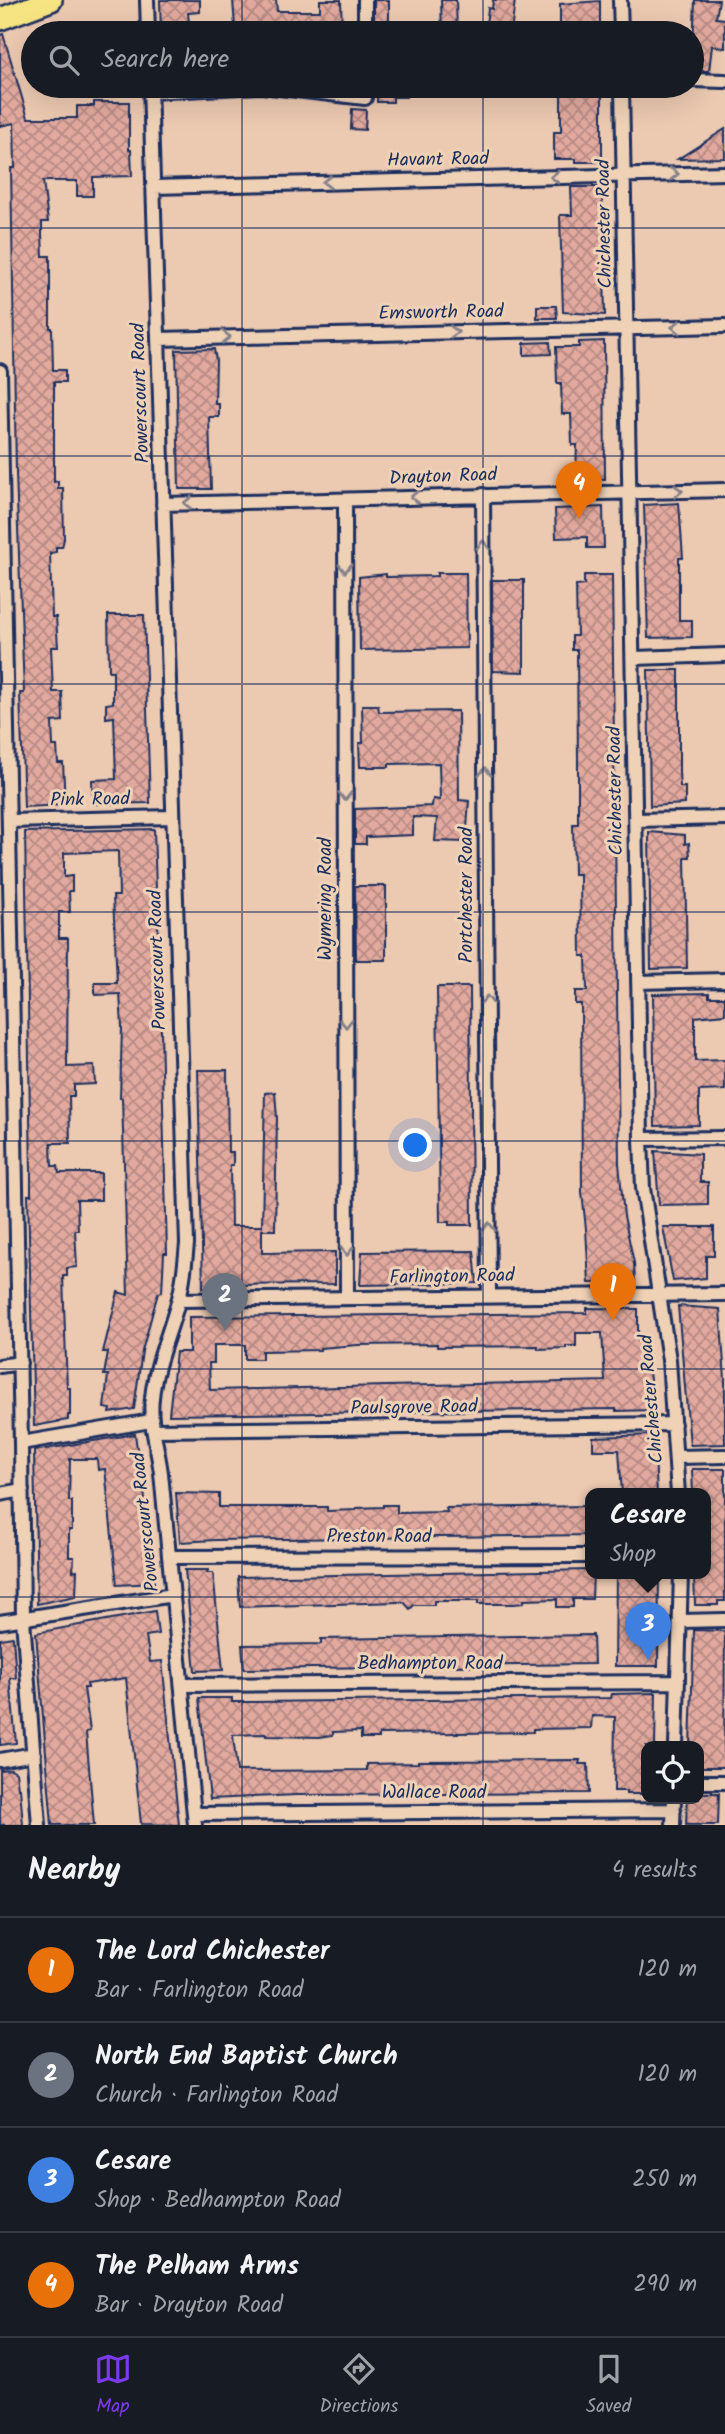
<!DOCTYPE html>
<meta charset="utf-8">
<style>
:root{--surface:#171b24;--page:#20242c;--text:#f1f3f6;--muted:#9ea1a6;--line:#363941;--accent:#7c3aed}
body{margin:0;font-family:Kalam,sans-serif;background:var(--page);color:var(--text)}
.controls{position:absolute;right:21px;bottom:21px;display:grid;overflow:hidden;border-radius:14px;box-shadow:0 7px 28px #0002}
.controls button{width:63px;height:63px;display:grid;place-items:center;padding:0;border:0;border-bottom:2px solid var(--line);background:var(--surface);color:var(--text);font:35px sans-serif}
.you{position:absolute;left:416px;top:1146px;width:24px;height:24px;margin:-18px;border:5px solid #fff;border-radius:50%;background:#1a73e8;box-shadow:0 0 0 10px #1a73e833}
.badge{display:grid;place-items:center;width:46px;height:46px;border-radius:50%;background:var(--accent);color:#fff;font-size:23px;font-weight:700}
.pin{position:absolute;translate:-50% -58px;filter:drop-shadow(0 2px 4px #0008)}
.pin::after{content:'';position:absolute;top:37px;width:24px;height:21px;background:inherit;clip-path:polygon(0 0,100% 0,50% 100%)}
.popup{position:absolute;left:585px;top:1488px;width:126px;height:91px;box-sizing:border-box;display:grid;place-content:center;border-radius:14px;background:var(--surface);filter:drop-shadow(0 2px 5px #0005);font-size:23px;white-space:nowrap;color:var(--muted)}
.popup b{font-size:26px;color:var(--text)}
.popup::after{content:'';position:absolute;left:50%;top:100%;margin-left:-14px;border:14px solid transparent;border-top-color:var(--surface)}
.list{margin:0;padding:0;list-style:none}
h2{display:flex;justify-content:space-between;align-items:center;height:91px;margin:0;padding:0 28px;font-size:30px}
h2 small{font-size:23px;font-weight:400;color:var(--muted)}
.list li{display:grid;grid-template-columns:46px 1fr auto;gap:21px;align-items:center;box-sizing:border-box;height:105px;padding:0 28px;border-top:2px solid var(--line)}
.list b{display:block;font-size:26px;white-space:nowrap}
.list p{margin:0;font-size:23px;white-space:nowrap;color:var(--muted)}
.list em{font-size:23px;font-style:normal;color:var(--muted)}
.icon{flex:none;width:38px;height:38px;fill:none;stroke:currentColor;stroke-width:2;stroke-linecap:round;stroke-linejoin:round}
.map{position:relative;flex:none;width:725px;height:1825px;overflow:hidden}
.search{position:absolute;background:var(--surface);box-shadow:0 7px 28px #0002;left:21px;right:21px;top:21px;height:77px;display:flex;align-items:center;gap:18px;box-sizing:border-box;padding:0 24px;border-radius:38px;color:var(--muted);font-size:26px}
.sheet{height:511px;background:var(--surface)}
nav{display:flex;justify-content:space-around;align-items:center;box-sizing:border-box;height:98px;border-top:2px solid var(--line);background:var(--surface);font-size:19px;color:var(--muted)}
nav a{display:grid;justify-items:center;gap:4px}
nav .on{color:var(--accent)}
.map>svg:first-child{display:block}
</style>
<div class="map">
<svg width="725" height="1825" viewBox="0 0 725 1825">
<defs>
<pattern id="building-cross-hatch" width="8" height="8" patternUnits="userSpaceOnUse" patternTransform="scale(1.75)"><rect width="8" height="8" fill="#e2a99e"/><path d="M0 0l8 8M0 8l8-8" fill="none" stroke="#b68a84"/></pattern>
</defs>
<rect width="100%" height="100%" fill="#ecc9b1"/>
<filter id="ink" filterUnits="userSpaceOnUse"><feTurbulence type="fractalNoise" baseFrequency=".0143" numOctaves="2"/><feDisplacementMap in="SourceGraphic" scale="14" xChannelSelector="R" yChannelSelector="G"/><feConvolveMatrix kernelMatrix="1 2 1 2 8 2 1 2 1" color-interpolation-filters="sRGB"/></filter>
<g filter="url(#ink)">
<path fill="url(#building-cross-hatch)" stroke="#1b2f5e" stroke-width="2" fill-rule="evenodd" d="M 160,0 L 200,0 L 200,12 L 188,13 L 190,33 L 161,33 Z
M 233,0 L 276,0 L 277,11 L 320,11 L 320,0 L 341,0 L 342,33 L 259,33 L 259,26 L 235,27 Z
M 374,0 L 389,0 L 389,33 L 374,33 Z
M 441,0 L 456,0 L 457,33 L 442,33 Z
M 493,0 L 515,0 L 511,33 L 485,33 L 488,8 L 492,9 Z
M 695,0 L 719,0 L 716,18 L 725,19 L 725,48 L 712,46 L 709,71 L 692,71 Z
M 600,1 L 600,33 L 560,33 L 560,4 Z
M 3,34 L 28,118 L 77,118 L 77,106 L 94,106 L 94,102 L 129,102 L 129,150 L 131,150 L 132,176 L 93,177 L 93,196 L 77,196 L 77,181 L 43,181 L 48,222 L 42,222 L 42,234 L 43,256 L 50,256 L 50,328 L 52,328 L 53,370 L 65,370 L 65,382 L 54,382 L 54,482 L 58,481 L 58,488 L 63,488 L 64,539 L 62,547 L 56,547 L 56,552 L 50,553 L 52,617 L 56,617 L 58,647 L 51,647 L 53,692 L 62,692 L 63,721 L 52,722 L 53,746 L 57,746 L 58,763 L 63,763 L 65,805 L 24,807 L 20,693 L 24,693 L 16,473 L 12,224 L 11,168 L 15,168 L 14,123 L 0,126 L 0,35 Z
M 377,86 L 405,86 L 406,97 L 393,97 L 393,102 L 377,102 Z
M 561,86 L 602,86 L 602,162 L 576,162 L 576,159 L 554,159 L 554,132 L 561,132 Z
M 352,109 L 366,110 L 365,130 L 351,129 Z
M 725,129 L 725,158 L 678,159 Z
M 571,187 L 602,187 L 605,315 L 563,312 L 560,215 L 572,215 Z
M 537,306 L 556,306 L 557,318 L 537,318 Z
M 604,341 L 605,479 L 579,479 L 579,471 L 576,471 L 577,445 L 572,445 L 571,414 L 562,414 L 561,383 L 557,383 L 556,347 L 579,347 L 579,342 Z
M 550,342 L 551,354 L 524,355 L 524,343 Z
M 214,349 L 216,360 L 215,404 L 219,404 L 219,417 L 209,417 L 211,489 L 179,489 L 176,350 Z
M 679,503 L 683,558 L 679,558 L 679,620 L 692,620 L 692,637 L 648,638 L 644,505 Z
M 603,507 L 604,548 L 587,548 L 587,537 L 556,538 L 555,509 Z
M 437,573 L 466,573 L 467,648 L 360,650 L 359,577 L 386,574 L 386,577 L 437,576 Z
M 584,575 L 612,575 L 619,1163 L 624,1216 L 634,1263 L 635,1282 L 589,1283 L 586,1229 L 582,1192 L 581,1004 L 575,1004 L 575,991 L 587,991 L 586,956 L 581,956 L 580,874 L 574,874 L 573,824 L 578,824 L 578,760 L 577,650 L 572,650 L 572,636 L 577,636 L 576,586 L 584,585 Z
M 492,580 L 524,580 L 524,672 L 493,671 Z
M 108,615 L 144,615 L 150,803 L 93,804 L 92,780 L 116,779 L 114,717 L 106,718 L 106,704 L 113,703 L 113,671 L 109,671 Z
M 648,670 L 679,670 L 679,772 L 680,787 L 685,787 L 685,804 L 650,806 Z
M 362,705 L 378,705 L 379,712 L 458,711 L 459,800 L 469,801 L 466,842 L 435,841 L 437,818 L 413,817 L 413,835 L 366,837 L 366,844 L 355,844 L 355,809 L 432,806 L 433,799 L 440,800 L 439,763 L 389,764 L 389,767 L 360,767 L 359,743 L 363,743 Z
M 154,829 L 156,889 L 152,889 L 153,921 L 158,921 L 167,1253 L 164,1253 L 162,1292 L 158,1293 L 142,1351 L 134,1409 L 110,1413 L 111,1409 L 104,1408 L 108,1375 L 104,1375 L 108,1352 L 103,1352 L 118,1292 L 128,1295 L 122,1098 L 120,1098 L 122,1027 L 120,994 L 95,995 L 95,983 L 117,983 L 113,896 L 119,896 L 118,851 L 64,853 L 64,877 L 72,876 L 72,891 L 69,891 L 70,912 L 59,912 L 59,938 L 68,938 L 67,1067 L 94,1066 L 95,1084 L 74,1085 L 74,1096 L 69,1096 L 70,1143 L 51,1143 L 52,1166 L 58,1166 L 59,1173 L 101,1173 L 101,1200 L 77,1200 L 78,1230 L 75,1230 L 77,1267 L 67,1268 L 67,1276 L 63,1276 L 67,1388 L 70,1388 L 70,1415 L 68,1415 L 68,1420 L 34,1426 L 28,1195 L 31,1195 L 31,1173 L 25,832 Z
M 649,832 L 685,835 L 685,844 L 689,843 L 690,857 L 685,857 L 687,968 L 651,969 Z
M 355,886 L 386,886 L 386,960 L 356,960 Z
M 437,987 L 470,987 L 472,1225 L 449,1225 L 449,1222 L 440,1222 Z
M 709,993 L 709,997 L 725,997 L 725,1014 L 695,1017 L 695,1061 L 725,1060 L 725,1090 L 699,1091 L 699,1125 L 655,1126 L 653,994 Z
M 198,1070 L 227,1070 L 228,1152 L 233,1152 L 233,1165 L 230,1165 L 231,1226 L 262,1226 L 265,1093 L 275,1092 L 277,1118 L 275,1230 L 262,1230 L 262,1253 L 335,1252 L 335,1284 L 230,1285 L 230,1287 L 203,1288 Z
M 655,1151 L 700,1154 L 700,1182 L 708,1182 L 708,1204 L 659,1205 Z
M 663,1227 L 714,1227 L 714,1256 L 706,1256 L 706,1278 L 673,1281 Z
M 474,1251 L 477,1283 L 360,1285 L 362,1252 Z
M 678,1306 L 720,1309 L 725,1379 L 725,1444 L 690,1445 Z
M 587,1308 L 638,1309 L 638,1341 L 646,1341 L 653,1410 L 616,1411 L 616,1409 L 169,1415 L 176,1352 L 189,1352 L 189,1317 L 587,1313 ZM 576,1333 L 602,1333 L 605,1381 L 210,1390 L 209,1363 L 214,1363 L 214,1345 L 245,1345 L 245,1359 L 262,1359 L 262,1351 L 320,1350 L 320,1348 L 358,1345 L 437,1344 L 437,1347 L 538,1346 L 538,1349 L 566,1348 L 566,1346 L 576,1346 Z
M 135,1434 L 138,1455 L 135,1456 L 139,1482 L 143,1481 L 154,1583 L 117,1585 L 105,1469 L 98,1470 L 97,1459 L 70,1459 L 69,1501 L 72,1501 L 72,1530 L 69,1530 L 69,1557 L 74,1557 L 73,1571 L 77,1570 L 76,1596 L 37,1604 L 34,1451 Z
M 654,1435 L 657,1494 L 622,1494 L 619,1450 L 593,1450 L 593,1437 Z
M 692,1469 L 725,1469 L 725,1601 L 718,1601 L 718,1605 L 695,1605 L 694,1574 L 706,1574 L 706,1494 L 693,1494 Z
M 176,1493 L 219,1494 L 219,1507 L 327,1507 L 327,1511 L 356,1510 L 356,1508 L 383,1507 L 383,1505 L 397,1505 L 397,1513 L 447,1512 L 446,1508 L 588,1506 L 588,1510 L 590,1510 L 590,1535 L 216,1540 L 180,1542 Z
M 185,1570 L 208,1570 L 207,1573 L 213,1573 L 223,1670 L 195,1671 Z
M 590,1570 L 590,1574 L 593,1574 L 592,1599 L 573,1599 L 573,1607 L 557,1607 L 557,1599 L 524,1600 L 524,1603 L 513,1604 L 478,1604 L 478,1601 L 434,1601 L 434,1605 L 414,1605 L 410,1609 L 404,1602 L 399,1602 L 240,1607 L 238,1577 Z
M 616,1574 L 659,1574 L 658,1666 L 615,1666 Z
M 155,1611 L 158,1634 L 146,1636 L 150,1662 L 162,1661 L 179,1825 L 141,1824 L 126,1678 L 87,1684 L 88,1688 L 84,1688 L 90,1731 L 86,1732 L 94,1825 L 52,1825 L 36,1633 Z
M 694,1630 L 725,1631 L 724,1767 L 699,1767 L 699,1746 L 690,1746 Z
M 593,1635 L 594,1664 L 244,1669 L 242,1645 L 321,1644 L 321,1639 Z
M 13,1637 L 16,1678 L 10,1678 L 16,1743 L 0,1745 L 0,1639 Z
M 656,1693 L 655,1746 L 646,1746 L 646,1794 L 626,1794 L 626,1791 L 614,1791 L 615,1717 L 592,1716 L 591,1728 L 533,1729 L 533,1732 L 379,1734 L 379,1738 L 361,1738 L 361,1731 L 333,1732 L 333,1735 L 320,1737 L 266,1736 L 266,1734 L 233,1735 L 237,1771 L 367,1770 L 367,1764 L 418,1763 L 418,1761 L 580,1760 L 579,1764 L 588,1764 L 589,1793 L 297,1795 L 210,1799 L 199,1698 L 232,1698 L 232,1702 L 253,1702 L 611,1698 L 612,1694 Z
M 11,1769 L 16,1772 L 18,1788 L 20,1788 L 23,1825 L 0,1825 L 0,1770 Z
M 699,1793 L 719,1793 L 718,1825 L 686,1825 L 687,1799 L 699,1799 Z"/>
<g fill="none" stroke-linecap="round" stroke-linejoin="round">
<g stroke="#1b2f5e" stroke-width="18">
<path id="street" d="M 147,0 L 148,33
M 365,0 L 365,33
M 620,0 L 621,33
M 692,80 L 725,81
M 150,86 L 187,1244 C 185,1262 184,1280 179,1298 C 171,1331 155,1364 152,1398 C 149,1423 158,1448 161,1473 L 195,1825
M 622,86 L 641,1139 L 643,1188 L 669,1360 L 678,1494
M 150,92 L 261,86 L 365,98 L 365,86
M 153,187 L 725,173
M 158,339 L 725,326
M 0,371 L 21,1443 L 23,1619 L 39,1825
M 483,495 L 489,1295
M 345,500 L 347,1298
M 163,504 L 725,490
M 634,658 L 725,655
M 636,820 L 725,818
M 9,821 L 171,817
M 638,982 L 725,980
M 641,1139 L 725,1138
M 179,1300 L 725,1294
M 0,1366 L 20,1363
M 153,1430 L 674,1424
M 21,1443 L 151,1421
M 677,1457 L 725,1456
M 0,1494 L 22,1490
M 169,1557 L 590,1556
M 681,1621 L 725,1620
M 0,1622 L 173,1595
M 182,1685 L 678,1682
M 676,1746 L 681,1574
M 0,1760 L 34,1754
M 699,1782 L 725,1782
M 194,1814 L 674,1810
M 673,1825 L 674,1799"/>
</g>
<g stroke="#1b2f5e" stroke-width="26">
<path id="primary" d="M 0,19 L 51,0"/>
</g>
<use href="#street" stroke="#efd1b6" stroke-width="12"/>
<use href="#primary" stroke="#f6e381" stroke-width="21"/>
</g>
<defs><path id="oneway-chevron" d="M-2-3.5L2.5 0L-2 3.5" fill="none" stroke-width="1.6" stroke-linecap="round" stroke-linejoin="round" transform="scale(1.75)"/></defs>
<g stroke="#85808a">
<use href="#oneway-chevron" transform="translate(674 174) rotate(-1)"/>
<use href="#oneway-chevron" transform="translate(555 177) rotate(179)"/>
<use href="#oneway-chevron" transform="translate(327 182) rotate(179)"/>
<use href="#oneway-chevron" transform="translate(676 327) rotate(179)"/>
<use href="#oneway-chevron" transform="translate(454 332) rotate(-1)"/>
<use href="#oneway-chevron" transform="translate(226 337) rotate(-1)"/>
<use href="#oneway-chevron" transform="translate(678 491) rotate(-2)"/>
<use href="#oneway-chevron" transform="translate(415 497) rotate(178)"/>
<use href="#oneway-chevron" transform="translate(188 503) rotate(179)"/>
<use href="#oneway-chevron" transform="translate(483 545) rotate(-90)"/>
<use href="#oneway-chevron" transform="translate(345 568) rotate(90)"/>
<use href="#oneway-chevron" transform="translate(485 772) rotate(-90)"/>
<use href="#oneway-chevron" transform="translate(345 796) rotate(90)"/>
<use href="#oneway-chevron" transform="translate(487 1000) rotate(-90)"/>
<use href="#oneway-chevron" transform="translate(346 1023) rotate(90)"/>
<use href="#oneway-chevron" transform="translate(489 1227) rotate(-90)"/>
<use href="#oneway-chevron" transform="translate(347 1251) rotate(90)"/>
</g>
</g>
<path fill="none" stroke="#1b2f5e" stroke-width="2" stroke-opacity="0.55" d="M 242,0 L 242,33M 483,0 L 483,33M 242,86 L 242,1825M 483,86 L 483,1825M 0,228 L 725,228M 0,456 L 725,456M 0,684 L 725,684M 0,912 L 725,912M 0,1141 L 725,1141M 0,1369 L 725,1369M 0,1597 L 725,1597"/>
<g text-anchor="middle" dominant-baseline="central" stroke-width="6" stroke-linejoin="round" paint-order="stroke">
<g font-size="19" fill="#1b2f5e" stroke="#efd1b6">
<text transform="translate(438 160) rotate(-1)">Havant Road</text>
<text transform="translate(605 224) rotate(-91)">Chichester Road</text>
<text transform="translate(441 313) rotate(-1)">Emsworth Road</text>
<text transform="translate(141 393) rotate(-92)">Powerscourt Road</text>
<text transform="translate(443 477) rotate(-2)">Drayton Road</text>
<text transform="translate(616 791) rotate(-91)">Chichester Road</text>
<text transform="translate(90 800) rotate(-1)">Pink Road</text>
<text transform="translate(467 895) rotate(-90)">Portchester Road</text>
<text transform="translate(326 899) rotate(-90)">Wymering Road</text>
<text transform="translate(158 960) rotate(-92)">Powerscourt Road</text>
<text transform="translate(452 1277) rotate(-1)">Farlington Road</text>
<text transform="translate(652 1399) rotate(-95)">Chichester Road</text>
<text transform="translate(414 1408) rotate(-1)">Paulsgrove Road</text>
<text transform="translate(146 1522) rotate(-96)">Powerscourt Road</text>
<text x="379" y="1537">Preston Road</text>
<text x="430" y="1664">Bedhampton Road</text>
<text x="434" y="1793">Wallace Road</text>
</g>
</g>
</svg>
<div class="controls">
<button><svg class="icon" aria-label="locate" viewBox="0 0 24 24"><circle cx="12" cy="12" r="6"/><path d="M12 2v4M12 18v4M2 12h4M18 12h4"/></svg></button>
</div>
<div class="you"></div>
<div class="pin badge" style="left:613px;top:1321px;background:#e8710a">1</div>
<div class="pin badge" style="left:225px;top:1331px;background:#6b7280">2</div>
<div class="pin badge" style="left:648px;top:1660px;background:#3f7fe0">3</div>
<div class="popup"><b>Cesare</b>Shop</div>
<div class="pin badge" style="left:579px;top:519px;background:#e8710a">4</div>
<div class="search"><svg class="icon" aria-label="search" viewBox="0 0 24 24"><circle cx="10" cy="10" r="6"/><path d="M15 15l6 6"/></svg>Search here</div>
</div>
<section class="sheet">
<h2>Nearby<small>4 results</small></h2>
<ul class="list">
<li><span class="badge" style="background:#e8710a">1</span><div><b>The Lord Chichester</b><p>Bar · Farlington Road</p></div><em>120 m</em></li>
<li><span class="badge" style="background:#6b7280">2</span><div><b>North End Baptist Church</b><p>Church · Farlington Road</p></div><em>120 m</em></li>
<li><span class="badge" style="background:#3f7fe0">3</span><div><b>Cesare</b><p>Shop · Bedhampton Road</p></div><em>250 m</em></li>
<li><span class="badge" style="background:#e8710a">4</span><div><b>The Pelham Arms</b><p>Bar · Drayton Road</p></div><em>290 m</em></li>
</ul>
</section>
<nav>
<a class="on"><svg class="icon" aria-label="map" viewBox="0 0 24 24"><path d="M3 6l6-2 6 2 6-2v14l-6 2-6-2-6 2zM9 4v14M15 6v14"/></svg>Map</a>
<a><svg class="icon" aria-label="directions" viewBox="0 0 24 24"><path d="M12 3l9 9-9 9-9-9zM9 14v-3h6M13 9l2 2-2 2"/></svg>Directions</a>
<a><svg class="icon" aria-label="saved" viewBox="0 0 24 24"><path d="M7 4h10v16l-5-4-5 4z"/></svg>Saved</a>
</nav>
